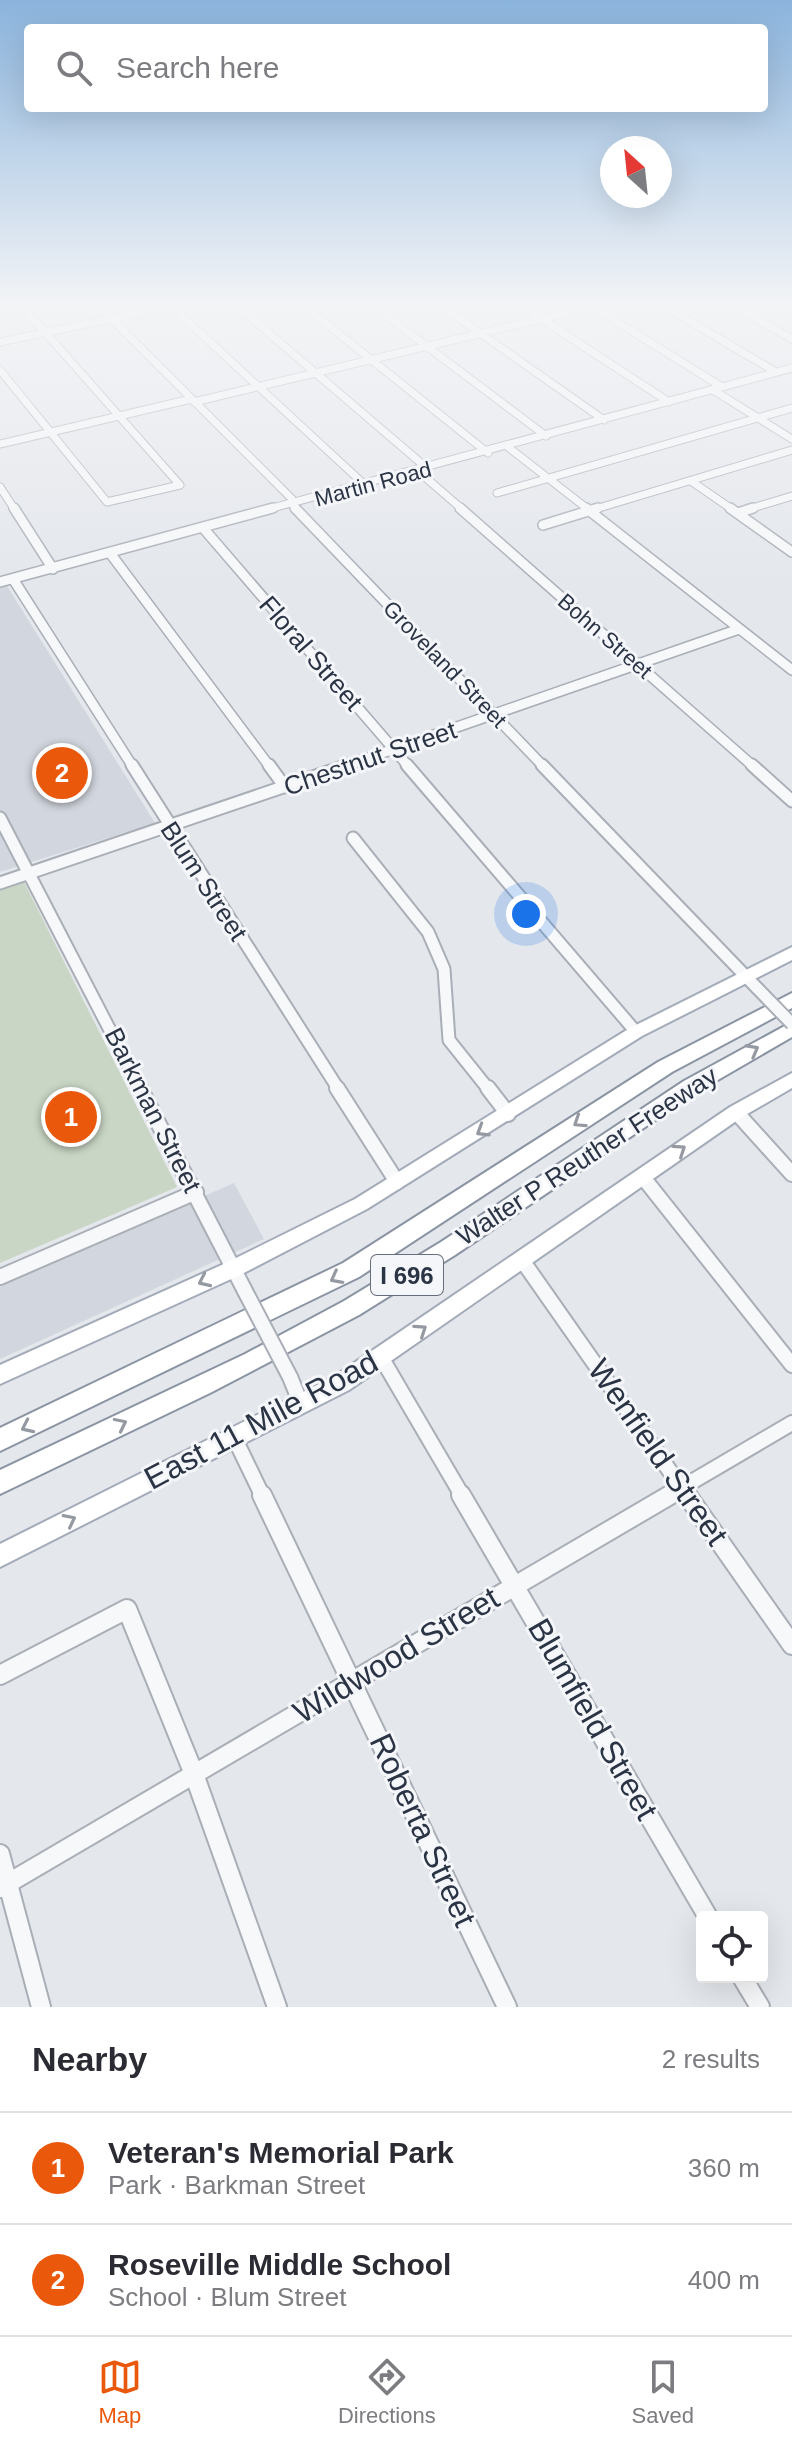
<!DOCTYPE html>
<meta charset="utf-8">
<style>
:root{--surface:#fff;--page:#f2f2f3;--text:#2b2b33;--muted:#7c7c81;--line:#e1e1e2;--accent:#ea580c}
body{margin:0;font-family:Helvetica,sans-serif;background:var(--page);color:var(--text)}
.controls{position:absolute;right:24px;bottom:24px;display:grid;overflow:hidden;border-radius:8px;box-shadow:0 8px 32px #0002}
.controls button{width:72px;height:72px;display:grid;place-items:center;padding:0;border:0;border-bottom:2px solid var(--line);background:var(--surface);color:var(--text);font:40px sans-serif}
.compass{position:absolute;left:600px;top:136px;width:72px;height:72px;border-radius:50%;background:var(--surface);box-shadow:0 8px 32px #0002;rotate:333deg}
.you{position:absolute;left:526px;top:914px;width:28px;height:28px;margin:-20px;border:6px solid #fff;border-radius:50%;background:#1a73e8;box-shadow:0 0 0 12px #1a73e833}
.badge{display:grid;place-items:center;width:52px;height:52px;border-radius:50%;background:var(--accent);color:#fff;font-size:26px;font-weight:700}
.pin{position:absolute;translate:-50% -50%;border:4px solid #fff;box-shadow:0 2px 8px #0006}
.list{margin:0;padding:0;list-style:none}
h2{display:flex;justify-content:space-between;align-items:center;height:104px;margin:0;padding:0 32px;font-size:34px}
h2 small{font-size:26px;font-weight:400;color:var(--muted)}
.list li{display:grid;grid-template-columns:52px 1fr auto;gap:24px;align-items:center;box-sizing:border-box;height:112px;padding:0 32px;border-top:2px solid var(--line)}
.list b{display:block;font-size:30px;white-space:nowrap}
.list p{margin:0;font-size:26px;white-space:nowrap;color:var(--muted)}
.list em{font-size:26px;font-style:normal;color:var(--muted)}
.icon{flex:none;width:44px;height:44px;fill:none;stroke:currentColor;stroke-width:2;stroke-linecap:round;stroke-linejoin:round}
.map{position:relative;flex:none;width:792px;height:2007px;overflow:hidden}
.search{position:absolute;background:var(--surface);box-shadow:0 8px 32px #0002;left:24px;right:24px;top:24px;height:88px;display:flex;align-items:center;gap:20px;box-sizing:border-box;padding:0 28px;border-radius:8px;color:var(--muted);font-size:30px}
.sheet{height:328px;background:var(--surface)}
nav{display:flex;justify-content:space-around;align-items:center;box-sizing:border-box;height:112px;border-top:2px solid var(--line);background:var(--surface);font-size:22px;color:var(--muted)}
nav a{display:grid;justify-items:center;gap:4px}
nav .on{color:var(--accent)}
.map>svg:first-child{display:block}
</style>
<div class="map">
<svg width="792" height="2007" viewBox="0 0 792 2007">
<rect width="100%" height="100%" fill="#e4e7ec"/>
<path fill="#d2d6de" d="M 7,586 L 155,823 L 0,872 L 0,588 Z
M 234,1183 L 264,1239 L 0,1359 L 0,1286 Z"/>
<path fill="#c9d6c5" d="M 24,882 L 177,1187 L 0,1263 L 0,890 Z"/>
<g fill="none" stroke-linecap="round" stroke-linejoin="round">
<g stroke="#a9aeb7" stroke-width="9">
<path id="minor-far4" d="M 98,305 L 292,499 L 296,510
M 170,305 L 366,486
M 236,305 L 428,469
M 303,305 L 488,453
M 372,305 L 546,436
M 440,305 L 604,420
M 520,305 L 669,402
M 590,305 L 722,387
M 662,305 L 776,372
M 732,305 L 792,339
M 0,342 L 175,305
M 0,370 L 107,502 L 180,485 L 21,305
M 713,390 L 792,439
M 194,402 L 599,305
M 0,444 L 191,399
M 508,447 L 589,510
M 418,471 L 463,510
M 691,481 L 733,510
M 0,487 L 15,510
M 497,493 L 792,408
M 265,510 L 792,368
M 592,510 L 792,450
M 746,510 L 792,496"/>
</g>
<g stroke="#a9aeb7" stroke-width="12">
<path id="minor-far3" d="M 14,508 L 53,569
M 295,508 L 544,767
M 460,508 L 754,767
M 586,508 L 792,670
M 730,508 L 792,552
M 738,513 L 753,508
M 543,525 L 598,508
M 204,529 L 409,767
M 110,553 L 270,767
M 13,579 L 133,767
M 0,582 L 273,508
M 342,767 L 739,629"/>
</g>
<g stroke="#a9aeb7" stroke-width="15">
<path id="minor-far2" d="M 132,765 L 339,1090
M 269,765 L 285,787
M 407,765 L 636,1032
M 542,765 L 757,988
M 752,765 L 792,801
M 0,818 L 141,1090
M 353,838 L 428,932 L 444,969 L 449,1040 L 489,1090
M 0,883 L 348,765"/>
</g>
<g stroke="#a9aeb7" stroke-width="18">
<path id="minor-far1" d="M 140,1088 L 245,1291
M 337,1088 L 397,1182
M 488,1088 L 508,1114
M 736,1112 L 792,1174
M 642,1176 L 792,1365
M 522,1260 L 688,1497
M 0,1277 L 196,1192
M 381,1357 L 463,1497
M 290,1377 L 301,1404
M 234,1437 L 263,1497
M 666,1497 L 792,1423"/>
</g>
<g stroke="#a9aeb7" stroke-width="22">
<path id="minor" d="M 262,1495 L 507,2007
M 461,1495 L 708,1917
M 687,1495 L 792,1645
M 0,1675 L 127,1609 L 194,1774 L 277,2007
M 0,1854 L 41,2007
M 0,1888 L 670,1495
M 742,1977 L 760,2007"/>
</g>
<g stroke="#a3abb8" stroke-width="4">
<path id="major" d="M 792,947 L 792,960 L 642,1036 L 367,1209 L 240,1275 L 0,1384 L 0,1365 L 226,1263 L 355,1199 L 630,1028 Z
M 792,1073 L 792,1088 L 742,1117 L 349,1390 L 0,1567 L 0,1544 L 335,1376 L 730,1107 Z"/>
</g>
<g stroke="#8b94a3" stroke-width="4">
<path id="highway" d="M 792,993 L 792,1008 L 672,1072 L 359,1277 L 0,1451 L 0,1428 L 343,1263 L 658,1062 Z
M 792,1022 L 792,1037 L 697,1092 L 455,1255 L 359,1315 L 210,1393 L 0,1494 L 0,1470 L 245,1354 L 344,1301 L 441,1242 L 684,1081 Z"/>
</g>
<use href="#minor-far4" stroke="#f7f8fa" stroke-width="7"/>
<use href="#minor-far3" stroke="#f7f8fa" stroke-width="9"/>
<use href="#minor-far2" stroke="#f7f8fa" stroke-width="11"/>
<use href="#minor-far1" stroke="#f7f8fa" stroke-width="14"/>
<use href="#minor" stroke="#f7f8fa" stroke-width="18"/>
<use href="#major" fill="#fff" fill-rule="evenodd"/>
<use href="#highway" fill="#fff" fill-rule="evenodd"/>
<g stroke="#a9aeb7" stroke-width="15" stroke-linecap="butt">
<path id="minor-bridge-far1" d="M 757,988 L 792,1024"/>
</g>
<g stroke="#a9aeb7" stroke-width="18" stroke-linecap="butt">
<path id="minor-bridge" d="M 245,1291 L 290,1377"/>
</g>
<use href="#minor-bridge-far1" stroke="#f7f8fa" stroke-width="11"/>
<use href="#minor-bridge" stroke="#f7f8fa" stroke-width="14"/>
</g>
<defs><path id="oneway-chevron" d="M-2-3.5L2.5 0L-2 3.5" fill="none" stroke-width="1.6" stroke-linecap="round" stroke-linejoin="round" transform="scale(2)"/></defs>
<g stroke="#959aa2">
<use href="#oneway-chevron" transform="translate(753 1050) rotate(-29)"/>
<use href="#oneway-chevron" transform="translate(579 1122) rotate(147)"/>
<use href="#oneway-chevron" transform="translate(482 1131) rotate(148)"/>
<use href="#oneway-chevron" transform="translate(680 1150) rotate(-34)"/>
<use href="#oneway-chevron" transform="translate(336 1278) rotate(152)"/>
<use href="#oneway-chevron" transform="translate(204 1281) rotate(155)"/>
<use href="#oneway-chevron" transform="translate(421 1330) rotate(-34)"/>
<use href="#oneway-chevron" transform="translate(121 1424) rotate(-26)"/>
<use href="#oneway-chevron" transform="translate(27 1427) rotate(155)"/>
<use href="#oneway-chevron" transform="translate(70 1520) rotate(-27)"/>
</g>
<linearGradient id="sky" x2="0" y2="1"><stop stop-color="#8bb4dd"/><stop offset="0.52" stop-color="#f3f4f6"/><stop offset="1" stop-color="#f3f4f6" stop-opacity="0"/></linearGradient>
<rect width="792" height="586" fill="url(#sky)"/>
<g text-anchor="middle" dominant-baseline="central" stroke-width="6" stroke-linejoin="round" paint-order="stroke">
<g font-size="22" fill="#2b3445" stroke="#f4f6f9">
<text transform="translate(373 484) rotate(-15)">Martin Road</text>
<text transform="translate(605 636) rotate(41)">Bohn Street</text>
<text transform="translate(445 664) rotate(46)">Groveland Street</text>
</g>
<rect fill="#f4f6f9" stroke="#676e7b" stroke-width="2" x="371" y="1255" width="72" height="40" rx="6"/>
<g font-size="24" font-weight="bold" fill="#2b3445">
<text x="407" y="1275">I 696</text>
</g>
<g font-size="26" fill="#2b3445" stroke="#f4f6f9">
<text transform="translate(311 653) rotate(49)">Floral Street</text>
<text transform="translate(370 758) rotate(-19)">Chestnut Street</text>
<text transform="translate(204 881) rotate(57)">Blum Street</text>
<text transform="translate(153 1110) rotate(63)">Barkman Street</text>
<text transform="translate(587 1156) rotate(-33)">Walter P Reuther Freeway</text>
</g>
<g font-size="32" fill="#2b3445" stroke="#f4f6f9">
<text transform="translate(261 1420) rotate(-28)">East 11 Mile Road</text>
<text transform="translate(658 1452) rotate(55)">Wenfield Street</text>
<text transform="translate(396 1655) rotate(-31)">Wildwood Street</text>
<text transform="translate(593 1719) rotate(60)">Blumfield Street</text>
<text transform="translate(423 1830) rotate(65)">Roberta Street</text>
</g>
</g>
</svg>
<div class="controls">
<button><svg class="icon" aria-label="locate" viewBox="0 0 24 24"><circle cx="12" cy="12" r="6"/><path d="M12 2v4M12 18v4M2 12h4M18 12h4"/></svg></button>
</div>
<svg class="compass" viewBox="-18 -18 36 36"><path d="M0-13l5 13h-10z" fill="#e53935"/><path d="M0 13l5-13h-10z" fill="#7c7c81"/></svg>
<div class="you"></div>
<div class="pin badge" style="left:71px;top:1117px">1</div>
<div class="pin badge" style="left:62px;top:773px">2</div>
<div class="search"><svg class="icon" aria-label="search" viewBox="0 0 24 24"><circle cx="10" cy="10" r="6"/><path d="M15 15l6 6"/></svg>Search here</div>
</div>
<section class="sheet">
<h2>Nearby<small>2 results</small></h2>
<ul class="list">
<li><span class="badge">1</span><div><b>Veteran's Memorial Park</b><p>Park · Barkman Street</p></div><em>360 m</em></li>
<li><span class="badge">2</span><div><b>Roseville Middle School</b><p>School · Blum Street</p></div><em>400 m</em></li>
</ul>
</section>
<nav>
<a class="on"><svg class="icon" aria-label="map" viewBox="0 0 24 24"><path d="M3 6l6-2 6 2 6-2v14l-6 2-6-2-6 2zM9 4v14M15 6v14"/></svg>Map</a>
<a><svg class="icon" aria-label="directions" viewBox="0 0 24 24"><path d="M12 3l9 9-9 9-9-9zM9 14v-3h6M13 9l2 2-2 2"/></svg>Directions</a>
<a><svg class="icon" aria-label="saved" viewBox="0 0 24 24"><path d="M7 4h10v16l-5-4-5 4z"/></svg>Saved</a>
</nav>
